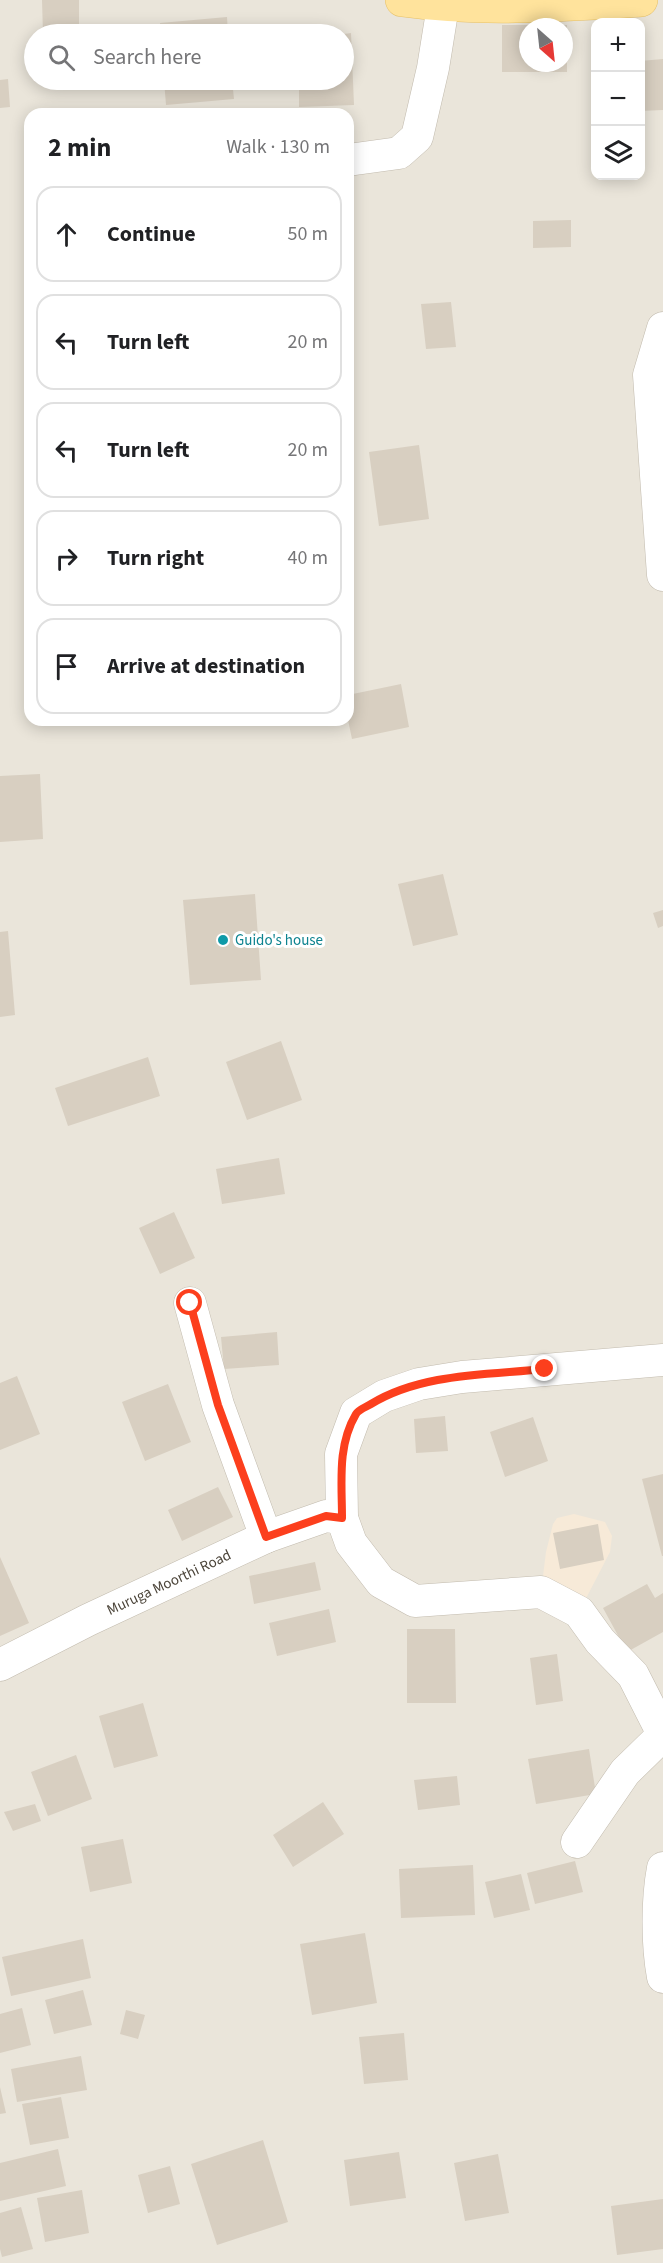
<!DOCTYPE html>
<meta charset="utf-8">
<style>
:root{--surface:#fff;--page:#f2f2f2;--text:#202124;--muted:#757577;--line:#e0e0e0}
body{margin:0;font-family:"Source Sans 3",sans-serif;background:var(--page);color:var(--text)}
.controls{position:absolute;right:18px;top:18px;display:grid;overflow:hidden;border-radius:12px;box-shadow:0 3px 15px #0003}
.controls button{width:54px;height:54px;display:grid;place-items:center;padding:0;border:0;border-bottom:2px solid var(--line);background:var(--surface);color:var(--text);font:30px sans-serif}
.compass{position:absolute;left:519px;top:18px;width:54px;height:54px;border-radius:50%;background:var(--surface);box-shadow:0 3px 15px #0003;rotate:153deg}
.stop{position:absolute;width:18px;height:18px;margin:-14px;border:4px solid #fc3f1d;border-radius:50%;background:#fff}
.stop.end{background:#fc3f1d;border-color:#fff;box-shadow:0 2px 6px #0008}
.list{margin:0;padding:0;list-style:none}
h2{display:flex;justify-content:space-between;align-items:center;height:78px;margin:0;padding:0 24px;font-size:26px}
h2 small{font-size:20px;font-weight:400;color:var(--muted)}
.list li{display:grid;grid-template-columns:39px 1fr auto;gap:18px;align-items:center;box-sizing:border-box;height:96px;margin:0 12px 12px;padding:0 12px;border:2px solid var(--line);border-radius:18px}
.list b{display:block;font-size:22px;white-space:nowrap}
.list em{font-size:20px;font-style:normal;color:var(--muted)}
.icon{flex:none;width:33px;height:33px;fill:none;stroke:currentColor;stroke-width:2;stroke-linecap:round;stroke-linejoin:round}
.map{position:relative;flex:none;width:663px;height:2263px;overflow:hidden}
.search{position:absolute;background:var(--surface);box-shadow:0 3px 15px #0003;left:24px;top:24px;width:330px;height:66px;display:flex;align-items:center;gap:15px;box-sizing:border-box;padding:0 21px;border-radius:33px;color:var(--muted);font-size:22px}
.panel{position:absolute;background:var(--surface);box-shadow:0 3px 15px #0003;left:24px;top:108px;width:330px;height:618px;border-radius:18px}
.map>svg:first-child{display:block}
</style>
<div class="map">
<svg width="663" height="2263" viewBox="0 0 663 2263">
<rect width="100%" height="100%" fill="#f6f3ec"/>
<path fill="#eae5da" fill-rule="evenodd" d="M 0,0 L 663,0 L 663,2263 L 0,2263 ZM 596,22 L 640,22 L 640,176 L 596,176 ZM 528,27 L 564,27 L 564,63 L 528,63 ZM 34,34 L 344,34 L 344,80 L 34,80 ZM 30,114 L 348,114 L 348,720 L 30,720 Z"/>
<path fill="#f7ead8" d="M 574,1514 L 605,1522 L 612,1536 L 610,1552 L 579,1612 L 541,1592 L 546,1552 L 553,1524 L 557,1518 Z"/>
<path fill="#d8cfc1" d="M 42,0 L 79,0 L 79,34 L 43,34 Z
M 227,17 L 228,34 L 161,34 L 160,23 Z
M 502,25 L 528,25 L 528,63 L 564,63 L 564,25 L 567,25 L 567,72 L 502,72 Z
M 351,33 L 354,105 L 299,107 L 299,80 L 344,80 L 344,34 Z
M 663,59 L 663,110 L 640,111 L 640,61 Z
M 8,79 L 10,107 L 0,108 L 0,80 Z
M 164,80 L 232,80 L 234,99 L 166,105 Z
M 571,220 L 571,247 L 533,248 L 533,221 Z
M 451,302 L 456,347 L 426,349 L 421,304 Z
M 419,445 L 429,519 L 379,526 L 369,452 Z
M 401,684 L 409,727 L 352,739 L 348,720 L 348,695 Z
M 40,774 L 43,839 L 0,842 L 0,776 Z
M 443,874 L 458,935 L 413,946 L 398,884 Z
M 255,894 L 261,980 L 190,985 L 183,900 Z
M 663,910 L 663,926 L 658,928 L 653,913 Z
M 8,931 L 15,1015 L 0,1017 L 0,932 Z
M 281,1041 L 302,1100 L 247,1120 L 226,1062 Z
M 148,1057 L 160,1096 L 68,1126 L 55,1088 Z
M 279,1158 L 285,1194 L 222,1204 L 216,1169 Z
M 174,1212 L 195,1258 L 160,1274 L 139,1228 Z
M 277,1332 L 279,1365 L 224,1369 L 221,1337 Z
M 17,1376 L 40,1434 L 0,1450 L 0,1383 Z
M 168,1384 L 191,1442 L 145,1461 L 122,1402 Z
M 445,1416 L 448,1451 L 416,1453 L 414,1419 Z
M 533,1417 L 548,1461 L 505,1477 L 490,1432 Z
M 663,1474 L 663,1556 L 662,1556 L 642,1479 Z
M 218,1487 L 233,1517 L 182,1541 L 168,1510 Z
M 598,1524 L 604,1560 L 560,1569 L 553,1533 Z
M 0,1557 L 29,1623 L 0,1636 Z
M 315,1562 L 321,1590 L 254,1604 L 249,1576 Z
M 647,1584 L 655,1598 L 663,1593 L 663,1632 L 627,1652 L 603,1608 Z
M 329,1609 L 336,1642 L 277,1656 L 269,1623 Z
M 407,1629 L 455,1629 L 456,1703 L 407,1703 Z
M 557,1654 L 563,1701 L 536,1705 L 530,1658 Z
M 143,1703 L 158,1756 L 114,1768 L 99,1716 Z
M 589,1749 L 596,1794 L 536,1804 L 528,1759 Z
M 76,1755 L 92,1799 L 48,1816 L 31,1772 Z
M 457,1776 L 460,1805 L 418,1810 L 414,1780 Z
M 323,1802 L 344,1834 L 293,1867 L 273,1835 Z
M 35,1804 L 41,1821 L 13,1831 L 4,1812 Z
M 123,1839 L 132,1883 L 90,1892 L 81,1847 Z
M 575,1861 L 583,1892 L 535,1904 L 527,1873 Z
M 473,1865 L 475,1915 L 401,1918 L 399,1869 Z
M 521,1874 L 530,1910 L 494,1918 L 485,1882 Z
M 365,1933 L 377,2003 L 312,2015 L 300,1944 Z
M 83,1939 L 91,1978 L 11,1996 L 2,1957 Z
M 83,1990 L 92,2025 L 54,2034 L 45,2000 Z
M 22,2008 L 31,2045 L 0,2053 L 0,2014 Z
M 126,2010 L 145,2015 L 138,2039 L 120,2034 Z
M 404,2033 L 408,2080 L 364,2084 L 359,2037 Z
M 81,2056 L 87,2090 L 17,2102 L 11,2069 Z
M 0,2087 L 6,2113 L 0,2114 Z
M 61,2097 L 69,2138 L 30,2145 L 22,2104 Z
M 263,2140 L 288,2222 L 217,2245 L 191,2164 Z
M 58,2149 L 66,2186 L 0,2201 L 0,2163 Z
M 399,2152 L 406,2198 L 350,2206 L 344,2160 Z
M 498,2154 L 509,2213 L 465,2221 L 454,2163 Z
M 170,2166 L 180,2204 L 148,2213 L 138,2175 Z
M 82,2190 L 89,2233 L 45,2242 L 37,2198 Z
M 663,2199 L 663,2249 L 617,2255 L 611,2206 Z
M 21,2207 L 33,2249 L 2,2257 L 0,2249 L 0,2213 Z"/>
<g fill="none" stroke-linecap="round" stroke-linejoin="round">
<g stroke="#c2bbae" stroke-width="33">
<g id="minor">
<path d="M 348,160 L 399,153 L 417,137 L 433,68 L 443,6"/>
<path d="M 663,328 L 649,375 L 663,575"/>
<path d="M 190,1303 L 218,1405 L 266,1537"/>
<path d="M 663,1360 L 462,1377 L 419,1384 L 384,1396 L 356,1413 L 341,1454 L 342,1518 L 351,1543 L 381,1582 L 415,1601 L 541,1592 L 579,1612 L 600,1641 L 633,1675 L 663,1734"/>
<path id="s1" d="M 0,1665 L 88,1620 L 266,1537 L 326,1516 L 342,1518"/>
<path d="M 577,1842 L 625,1772 L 663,1735"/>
<path d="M 663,1868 C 657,1900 657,1944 663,1977"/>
</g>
</g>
<g stroke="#e6c16a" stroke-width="34">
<path id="major" d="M 402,0 C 480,11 562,5 641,0"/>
</g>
<use href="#minor" stroke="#fff" stroke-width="32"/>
<use href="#major" stroke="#ffe39c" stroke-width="33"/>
</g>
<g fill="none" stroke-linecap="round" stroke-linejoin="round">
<path stroke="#fc3f1d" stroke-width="8" d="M 190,1303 L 218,1405 L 266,1537 L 326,1516 L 342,1518 C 342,1483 337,1446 356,1414 C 358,1410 366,1407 371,1404 C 422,1373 487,1375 545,1369"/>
</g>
<circle fill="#0f9aa8" stroke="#fff" stroke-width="2" cx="223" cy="940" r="6"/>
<g text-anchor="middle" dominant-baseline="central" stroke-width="6" stroke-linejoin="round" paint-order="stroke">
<g font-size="15" fill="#0d838f" stroke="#fff" text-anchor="start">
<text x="235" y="940">Guido's house</text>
</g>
<g font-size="15" fill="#4b4439" stroke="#fff">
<text stroke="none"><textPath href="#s1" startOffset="188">Muruga Moorthi Road</textPath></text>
</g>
</g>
</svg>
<div class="controls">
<button>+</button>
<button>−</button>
<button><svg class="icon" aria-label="layers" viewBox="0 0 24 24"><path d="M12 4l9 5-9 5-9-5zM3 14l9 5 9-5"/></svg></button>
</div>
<svg class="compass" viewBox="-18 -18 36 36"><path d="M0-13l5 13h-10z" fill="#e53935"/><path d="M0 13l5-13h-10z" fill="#757577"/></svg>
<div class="stop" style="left:190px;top:1303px"></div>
<div class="stop end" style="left:545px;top:1369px"></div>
<div class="search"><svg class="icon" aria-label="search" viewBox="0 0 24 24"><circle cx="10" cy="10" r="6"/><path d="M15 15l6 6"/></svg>Search here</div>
<section class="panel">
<h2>2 min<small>Walk · 130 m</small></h2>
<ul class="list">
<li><svg class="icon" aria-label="ahead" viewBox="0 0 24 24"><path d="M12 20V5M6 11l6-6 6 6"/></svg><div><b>Continue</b></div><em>50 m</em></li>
<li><svg class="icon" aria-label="left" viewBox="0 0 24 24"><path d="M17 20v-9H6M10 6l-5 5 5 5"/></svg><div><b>Turn left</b></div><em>20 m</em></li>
<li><svg class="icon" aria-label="left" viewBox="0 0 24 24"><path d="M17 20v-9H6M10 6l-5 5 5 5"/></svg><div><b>Turn left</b></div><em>20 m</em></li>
<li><svg class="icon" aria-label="right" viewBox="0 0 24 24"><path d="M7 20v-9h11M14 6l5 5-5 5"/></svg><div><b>Turn right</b></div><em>40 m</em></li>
<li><svg class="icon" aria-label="arrive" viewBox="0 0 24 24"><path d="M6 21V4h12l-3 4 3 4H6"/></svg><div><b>Arrive at destination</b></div></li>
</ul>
</section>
</div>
